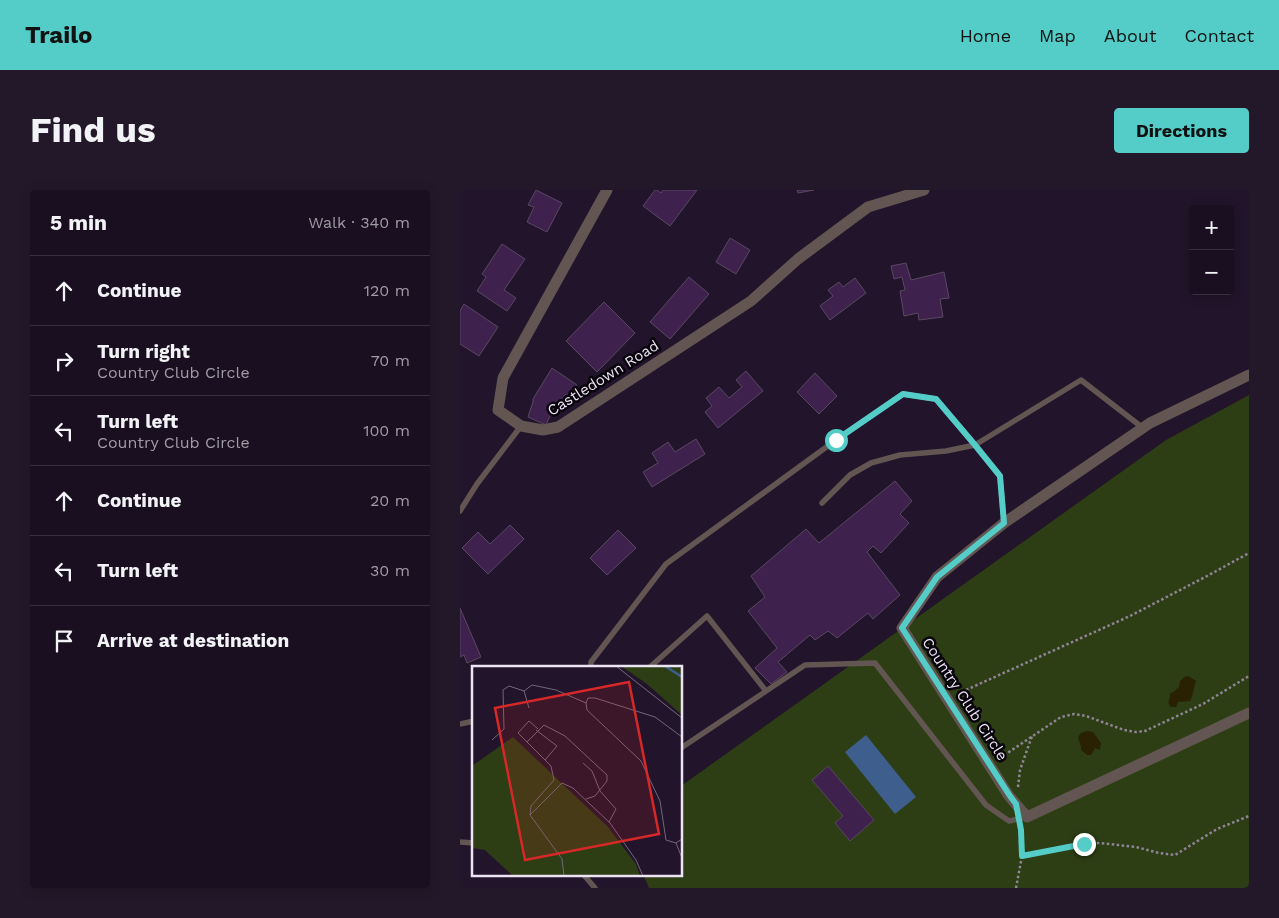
<!DOCTYPE html>
<meta charset="utf-8">
<style>
:root{--surface:#1a0f20;--page:#231829;--text:#f1f3f6;--muted:#9f9ca5;--line:#382f3e;--accent:#54cdc8}
body{margin:0;font-family:"Work Sans",sans-serif;background:var(--page);color:var(--text)}
.controls{position:absolute;right:15px;top:15px;display:grid;overflow:hidden;border-radius:5px;box-shadow:0 2px 12px #0003}
.controls button{width:45px;height:45px;display:grid;place-items:center;padding:0;border:0;border-bottom:1px solid var(--line);background:var(--surface);color:var(--text);font:25px sans-serif}
.stop{position:absolute;width:15px;height:15px;margin:-11px;border:4px solid #54cdc8;border-radius:50%;background:#fff}
.stop.end{background:#54cdc8;border-color:#fff;box-shadow:0 1px 5px #0008}
.list{margin:0;padding:0;list-style:none}
h2{display:flex;justify-content:space-between;align-items:center;height:65px;margin:0;padding:0 20px;font-size:21px}
h2 small{font-size:16px;font-weight:400;color:var(--muted)}
.list li{display:grid;grid-template-columns:32px 1fr auto;gap:15px;align-items:center;box-sizing:border-box;height:70px;padding:0 20px;border-top:1px solid var(--line)}
.list b{display:block;font-size:19px;white-space:nowrap}
.list p{margin:0;font-size:16px;white-space:nowrap;color:var(--muted)}
.list em{font-size:16px;font-style:normal;color:var(--muted)}
.icon{flex:none;width:28px;height:28px;fill:none;stroke:currentColor;stroke-width:2;stroke-linecap:round;stroke-linejoin:round}
.map{position:relative;flex:none;width:789px;height:698px;overflow:hidden;border-radius:5px}
header{display:flex;align-items:center;gap:30px;box-sizing:border-box;height:70px;padding:0 25px;background:var(--accent);color:#111}
header strong{font-size:24px}
nav{display:flex;gap:28px;margin-inline-start:auto;font-size:18px}
.intro{display:flex;align-items:center;justify-content:space-between;box-sizing:border-box;height:120px;padding:0 30px}
h1{margin:0;font-size:35px}
.button{padding:12px 22px;border-radius:5px;background:var(--accent);color:#111;font-size:18px;font-weight:700}
main{display:flex;gap:30px;padding:0 30px}
aside{flex:1;background:var(--surface);border-radius:5px;box-shadow:0 2px 12px #0003}
.map>svg:first-child{display:block}
</style>
<header>
<strong>Trailo</strong>
<nav><a>Home</a><a>Map</a><a>About</a><a>Contact</a></nav>
</header>
<div class="intro"><h1>Find us</h1><a class="button">Directions</a></div>
<main>
<aside>
<h2>5 min<small>Walk · 340 m</small></h2>
<ul class="list">
<li><svg class="icon" aria-label="ahead" viewBox="0 0 24 24"><path d="M12 20V5M6 11l6-6 6 6"/></svg><div><b>Continue</b></div><em>120 m</em></li>
<li><svg class="icon" aria-label="right" viewBox="0 0 24 24"><path d="M7 20v-9h11M14 6l5 5-5 5"/></svg><div><b>Turn right</b><p>Country Club Circle</p></div><em>70 m</em></li>
<li><svg class="icon" aria-label="left" viewBox="0 0 24 24"><path d="M17 20v-9H6M10 6l-5 5 5 5"/></svg><div><b>Turn left</b><p>Country Club Circle</p></div><em>100 m</em></li>
<li><svg class="icon" aria-label="ahead" viewBox="0 0 24 24"><path d="M12 20V5M6 11l6-6 6 6"/></svg><div><b>Continue</b></div><em>20 m</em></li>
<li><svg class="icon" aria-label="left" viewBox="0 0 24 24"><path d="M17 20v-9H6M10 6l-5 5 5 5"/></svg><div><b>Turn left</b></div><em>30 m</em></li>
<li><svg class="icon" aria-label="arrive" viewBox="0 0 24 24"><path d="M6 21V4h12l-3 4 3 4H6"/></svg><div><b>Arrive at destination</b></div></li>
</ul>
</aside>
<div class="map">
<svg width="789" height="698" viewBox="0 0 789 698">
<rect width="100%" height="100%" fill="#22142a"/>
<path fill="#2d3e14" d="M 789,205 L 789,698 L 189,698 L 183,684 L 221,684 L 221,596 L 706,250 Z"/>
<path fill="#292101" d="M 726,486 L 730,487 L 736,491 C 734,497 733,506 730,511 L 718,512 L 716,517 L 711,517 C 707,513 709,511 710,506 L 709,504 L 713,502 L 719,497 L 720,491 Z
M 627,541 L 633,542 L 641,553 L 640,560 L 635,558 L 631,565 L 627,565 L 621,560 L 621,557 L 618,547 L 621,543 Z"/>
<path fill="#3e5f8d" d="M 406,545 L 456,607 L 435,624 L 385,562 Z"/>
<path fill="#3f214e" stroke="#584861" d="M 76,0 L 102,13 L 87,42 L 67,32 L 74,17 L 68,15 Z
M 195,0 L 197,0 L 201,3 L 203,0 L 237,0 L 210,36 L 183,16 Z
M 337,0 L 354,0 L 338,3 Z
M 270,48 L 290,60 L 276,84 L 256,72 Z
M 42,54 L 65,69 L 44,100 L 56,108 L 47,121 L 17,101 L 26,87 L 22,84 Z
M 446,73 L 451,90 L 484,82 L 489,108 L 480,109 L 483,127 L 459,130 L 458,123 L 444,126 L 440,101 L 445,100 L 442,87 L 434,89 L 431,76 Z
M 229,87 L 249,104 L 210,149 L 190,132 Z
M 395,88 L 406,103 L 370,130 L 360,116 L 373,106 L 368,100 L 379,92 L 383,97 Z
M 144,112 L 175,143 L 137,182 L 106,151 Z
M 4,114 L 38,137 L 19,166 L 0,154 L 0,121 Z
M 92,178 L 117,195 L 110,206 L 106,204 L 93,219 L 86,235 L 68,227 L 73,212 L 73,209 Z
M 286,181 L 303,201 L 258,238 L 245,222 L 252,216 L 246,208 L 259,197 L 269,208 L 282,197 L 276,190 Z
M 355,183 L 377,206 L 359,224 L 337,202 Z
M 236,249 L 245,264 L 192,297 L 183,282 L 198,273 L 192,263 L 208,252 L 215,262 Z
M 435,291 L 452,311 L 440,324 L 449,333 L 421,363 L 413,356 L 407,362 L 440,405 L 413,429 L 408,423 L 377,448 L 368,441 L 355,450 L 350,445 L 318,472 L 327,482 L 311,494 L 295,478 L 317,458 L 288,421 L 305,407 L 291,386 L 346,339 L 359,353 Z
M 50,335 L 64,349 L 28,384 L 2,358 L 18,342 L 30,354 Z
M 158,340 L 176,358 L 147,385 L 130,368 Z
M 0,418 L 21,467 L 7,473 L 4,465 L 0,467 Z
M 368,576 L 414,630 L 390,651 L 375,633 L 383,626 L 352,590 Z"/>
<g fill="none" stroke-linecap="round" stroke-linejoin="round">
<path stroke="#908598" stroke-width="2.5" stroke-dasharray="2.5 2.5" stroke-linecap="butt" d="M 497,504 L 670,426 L 749,385 L 789,363
M 540,568 L 601,527 L 614,524 L 626,526 L 664,540 L 676,542 L 685,541 L 743,514 L 789,486
M 558,597 L 560,580 L 572,546
M 561,637 L 562,666 L 624,654 L 640,653 L 676,657 L 699,663 L 715,665 L 757,639 L 789,626
M 556,698 L 562,666"/>
<path stroke="#635551" stroke-width="5.5" d="M 362,313 L 390,285 L 411,273 L 440,265 L 486,261 L 515,255 L 621,190 L 683,238
M 0,321 L 17,294 L 61,236
M 131,477 L 131,472 L 206,374 L 376,250 L 443,204 L 476,209 L 515,255 L 540,286 L 544,333
M 190,477 L 247,426 L 306,501
M 0,534 L 14,531
M 221,558 L 345,475 L 415,473 L 526,615 L 549,631 L 567,627
M 0,652 L 14,653
M 123,684 L 135,698"/>
<path stroke="#635551" stroke-width="11" d="M 147,0 L 43,188 L 38,220 L 61,236 L 83,240 L 98,237 L 291,111 L 338,69 L 408,17 L 464,0
M 789,185 L 690,233 L 544,333 L 477,387 L 442,438 L 549,606 L 567,627 L 789,523"/>
</g>
<g fill="none" stroke-linecap="round" stroke-linejoin="round">
<path stroke="#54cdc8" stroke-width="6" d="M 376,250 L 443,204 L 476,209 L 515,255 L 540,286 L 544,333 L 477,387 L 442,438 L 550,606 L 556,614 L 561,640 L 562,666 L 624,654"/>
</g>
<g text-anchor="middle" dominant-baseline="central" stroke-width="5" stroke-linejoin="round" paint-order="stroke">
<g font-size="15" fill="#ece3f3" stroke="#08040c">
<text transform="translate(143 188) rotate(-32)">Castledown Road</text>
<text transform="translate(505 509) rotate(57)">Country Club Circle</text>
</g>
</g>
<g transform="translate(12 476)">
<rect width="210" height="210" fill="#22142a"/>
<path d="M 149,0 L 210,0 L 210,49 L 175,18 ZM 41,71 L 136,161 L 164,198 L 168,210 L 41,210 L 13,184 L 0,182 L 0,100 Z" fill="#2d3e14"/>
<path fill="none" stroke="#3e5f8d" stroke-width="2.5" d="M 193,0 L 210,11"/>
<path fill="none" stroke="#73677a" stroke-width="1" d="M 144,0 L 210,52M 57,42 L 52,25 L 60,19 L 84,24 L 114,37M 64,64 L 85,80 L 73,94M 20,74 L 32,63 L 31,24 L 37,20 L 52,25M 55,76 L 72,59 L 93,70 L 135,109 L 135,115 L 123,130 L 114,133M 111,97 L 120,105 L 128,125 L 144,143 L 137,156M 58,149 L 59,140 L 82,114 L 79,100 L 46,67 L 57,55 L 66,63M 210,173 L 204,177 L 210,192M 204,177 L 194,174 L 188,135 L 169,95 L 115,44 L 114,37 L 116,32 L 123,32 L 183,51 L 210,71M 92,210 L 90,193 L 58,149 L 90,117 L 101,122 L 138,157 L 164,194 L 171,210"/>
<path fill="#d62828" fill-opacity="0.15" stroke="#d62828" stroke-width="2.5" d="M 157,16 L 187,168 L 53,194 L 23,42 Z"/>
<rect width="210" height="210" fill="none" stroke="#ece3f3" stroke-width="2.5"/>
</g>
</svg>
<div class="controls">
<button>+</button>
<button>−</button>
</div>
<div class="stop" style="left:376px;top:250px"></div>
<div class="stop end" style="left:624px;top:654px"></div>
</div>
</main>
